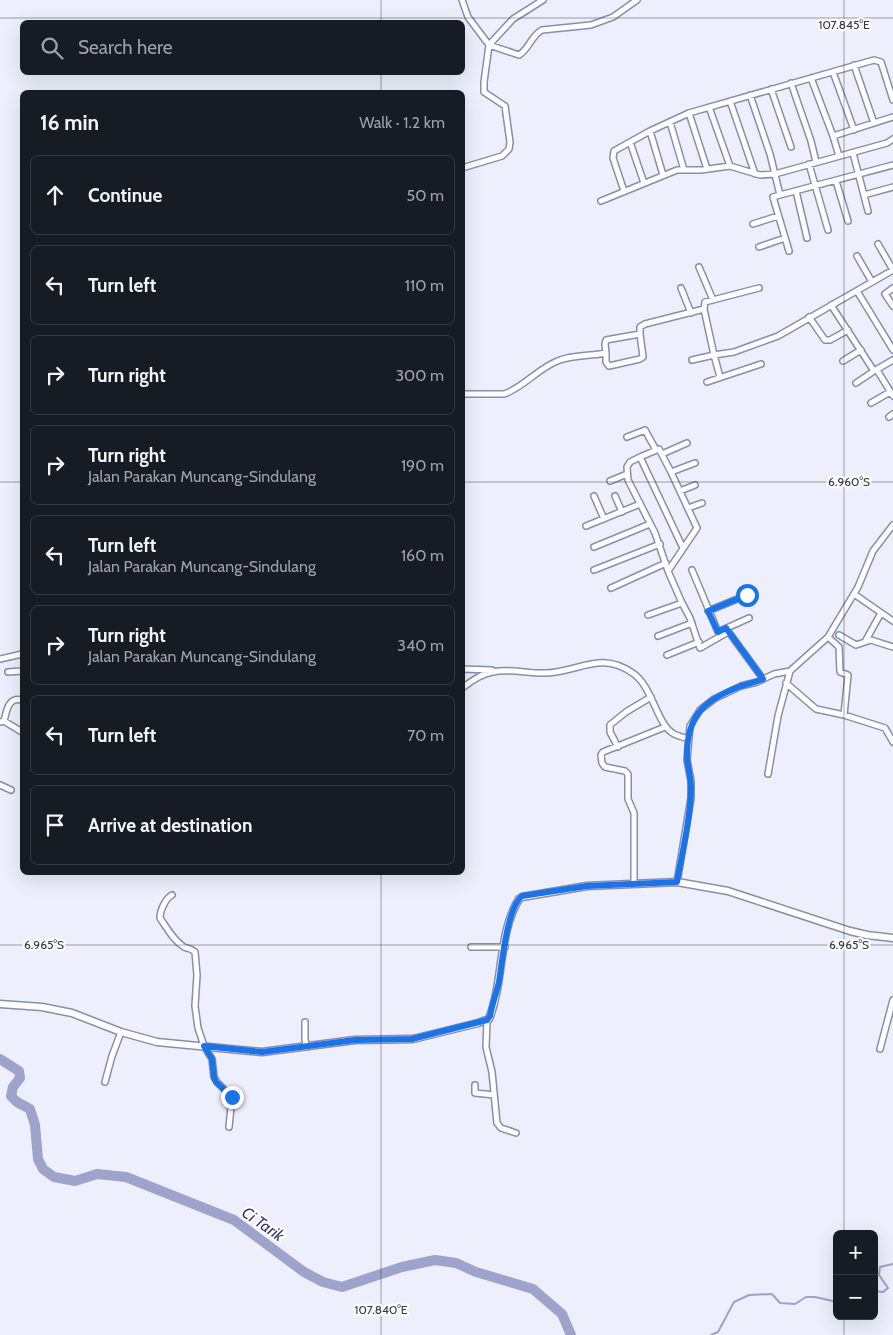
<!DOCTYPE html>
<meta charset="utf-8">
<style>
:root{--surface:#171b24;--page:#20242c;--text:#f1f3f6;--muted:#9ea1a6;--line:#363941}
body{margin:0;font-family:Cabin,sans-serif;background:var(--page);color:var(--text)}
.controls{position:absolute;right:15px;bottom:15px;display:grid;overflow:hidden;border-radius:8px;box-shadow:0 5px 20px #0002}
.controls button{width:45px;height:45px;display:grid;place-items:center;padding:0;border:0;border-bottom:1px solid var(--line);background:var(--surface);color:var(--text);font:25px sans-serif}
.stop{position:absolute;width:15px;height:15px;margin:-11px;border:4px solid #1a73e8;border-radius:50%;background:#fff}
.stop.end{background:#1a73e8;border-color:#fff;box-shadow:0 1px 5px #0008}
.list{margin:0;padding:0;list-style:none}
h2{display:flex;justify-content:space-between;align-items:center;height:65px;margin:0;padding:0 20px;font-size:21px}
h2 small{font-size:16px;font-weight:400;color:var(--muted)}
.list li{display:grid;grid-template-columns:32px 1fr auto;gap:15px;align-items:center;box-sizing:border-box;height:80px;margin:0 10px 10px;padding:0 10px;border:1px solid var(--line);border-radius:8px}
.list b{display:block;font-size:19px;white-space:nowrap}
.list p{margin:0;font-size:16px;white-space:nowrap;color:var(--muted)}
.list em{font-size:16px;font-style:normal;color:var(--muted)}
.icon{flex:none;width:28px;height:28px;fill:none;stroke:currentColor;stroke-width:2;stroke-linecap:round;stroke-linejoin:round}
.map{position:relative;flex:none;width:893px;height:1335px;overflow:hidden}
.search{position:absolute;background:var(--surface);box-shadow:0 5px 20px #0002;left:20px;top:20px;width:445px;height:55px;display:flex;align-items:center;gap:12px;box-sizing:border-box;padding:0 18px;border-radius:8px;color:var(--muted);font-size:19px}
.panel{position:absolute;background:var(--surface);box-shadow:0 5px 20px #0002;left:20px;top:90px;width:445px;height:785px;border-radius:8px}
.map>svg:first-child{display:block}
</style>
<div class="map">
<svg width="893" height="1335" viewBox="0 0 893 1335">
<rect width="100%" height="100%" fill="#edeffc"/>
<g fill="none" stroke-linecap="round" stroke-linejoin="round">
<path stroke="#9da3ca" stroke-width="2" d="M 874,1291 L 883,1292 L 888,1288 L 879,1275 L 880,1267 L 893,1264
M 711,1335 L 718,1332 L 734,1302 L 749,1295 L 772,1294 L 780,1303 L 795,1304 L 806,1297 L 815,1297 L 837,1302"/>
<path stroke="#9da3ca" stroke-width="10" d="M 0,1059 L 19,1071 L 20,1078 L 13,1087 L 11,1096 L 17,1102 L 30,1109 L 35,1125 L 38,1159 L 43,1169 L 54,1177 L 75,1181 L 97,1174 L 126,1177 L 234,1220 L 304,1272 L 323,1282 L 342,1287 L 402,1267 L 435,1260 L 456,1263 L 476,1272 L 533,1289 L 562,1314 L 571,1335"/>
<g stroke="#898eaa" stroke-width="8">
<path id="minor" d="M 462,0 L 468,17 L 489,45 L 513,19 L 543,0
M 854,65 L 874,123
M 833,72 L 854,130
M 811,78 L 833,136 L 839,156
M 791,83 L 811,141 L 816,162
M 771,89 L 791,147
M 750,95 L 770,154 L 780,195 L 773,197 L 789,251
M 730,101 L 755,174
M 709,107 L 730,166
M 689,113 L 707,169
M 670,122 L 684,170
M 650,131 L 663,175
M 833,136 L 893,117
M 630,142 L 644,183
M 853,153 L 868,211
M 809,164 L 828,230
M 462,168 L 502,156 L 509,149 L 510,142 L 505,106 L 484,92 L 484,82 L 489,45 L 519,55 C 529,49 531,36 542,30 L 591,25 L 613,17 L 637,0
M 836,181 L 848,221
M 624,191 L 613,158 L 614,151 L 650,131 L 689,113 L 874,60 L 881,62 L 893,100
M 796,191 L 807,238
M 780,195 L 893,165
M 864,195 L 893,187
M 601,201 L 677,170 L 701,170 L 730,166 L 760,175 L 775,174 L 887,143 L 893,139
M 753,224 L 778,216
M 878,244 L 893,270
M 759,247 L 785,238
M 857,256 L 872,282
M 699,267 L 713,300
M 681,288 L 691,313
M 893,288 L 885,294 L 893,306
M 857,291 L 893,350
M 831,305 L 874,371 L 893,360
M 704,309 L 705,302 L 759,288
M 809,317 L 825,340 L 830,340 L 848,330
M 606,353 L 606,362 L 609,366 L 640,359 L 643,357 L 640,334
M 692,360 L 714,355 L 720,377
M 843,361 L 861,350
M 877,370 L 893,396
M 707,382 L 761,364
M 856,383 L 874,371
M 462,394 L 504,394 C 523,388 539,367 560,360 C 574,355 591,356 606,353 L 605,344 L 606,340 L 640,334 L 640,327 L 645,324 L 704,309 L 714,355 L 734,352 L 778,336 L 893,270
M 871,403 L 890,392
M 889,417 L 893,414
M 627,437 L 645,430 L 656,450
M 662,454 L 687,443
M 640,457 L 659,449 L 671,472 L 695,463
M 610,481 L 627,474
M 680,491 L 695,485
M 594,496 L 604,519
M 615,496 L 622,512
M 688,508 L 702,503
M 586,526 L 640,504
M 594,547 L 650,524
M 594,570 L 660,544
M 692,570 L 718,632 L 749,618
M 668,571 L 655,533 L 628,480 L 627,467 L 630,462 L 640,457 L 683,548
M 611,588 L 666,563
M 854,594 L 893,621
M 682,603 L 690,618 L 700,648 L 728,632
M 708,611 L 747,595
M 648,615 L 682,603 L 668,571 L 697,528 L 671,472
M 728,631 L 763,679
M 839,635 L 856,645 L 871,640 L 893,647
M 658,636 L 692,623
M 828,637 L 839,647 L 840,672 L 848,675 L 844,715
M 866,640 L 881,613
M 667,655 L 699,642
M 0,659 L 22,654
M 462,669 L 492,670
M 8,672 L 22,671
M 786,683 L 816,709 L 844,715 L 885,728 L 893,742
M 462,688 C 472,681 481,674 493,672 C 509,668 529,674 546,673 C 579,672 601,650 634,674 C 653,688 657,725 674,734 C 678,736 683,737 688,739
M 4,721 C 7,710 8,697 22,700
M 0,722 L 4,721 L 22,732
M 618,747 L 610,732 L 610,725 L 626,712 L 651,697
M 768,774 L 778,716 L 790,671
M 0,785 L 11,790
M 677,882 L 691,798 L 691,781 L 687,760 L 690,726 L 700,710 L 714,699 L 741,686 L 757,682 L 774,674 L 790,671 L 828,637 L 858,587 L 873,551 L 893,525
M 634,883 L 634,813 L 628,799 L 628,774 L 625,771 L 605,767 L 602,763 L 601,755 L 603,752 L 665,727
M 172,895 C 166,898 160,910 160,918 C 167,928 173,940 184,947 C 188,949 191,948 195,952 L 197,975 L 195,1006 L 198,1028 L 204,1046 L 212,1059 L 214,1077 L 217,1082 L 232,1097 L 229,1127
M 471,947 L 505,947
M 487,1020 L 486,1047 L 492,1072 L 497,1123 L 501,1128 L 516,1133
M 305,1022 L 305,1040 L 307,1047
M 880,1049 L 893,1000
M 105,1082 L 112,1056 L 121,1032
M 475,1085 L 475,1093 L 494,1095"/>
</g>
<g stroke="#898eaa" stroke-width="9">
<path id="tertiary" d="M 0,1004 L 42,1007 L 72,1013 L 121,1032 L 157,1042 L 262,1052 L 355,1040 L 413,1039 L 478,1023 L 489,1019 C 504,981 498,933 519,899 L 522,897 L 587,886 L 677,882 L 728,891 L 850,931 L 867,935 L 893,938"/>
</g>
<use href="#minor" stroke="#fff" stroke-width="5"/>
<use href="#tertiary" stroke="#fff" stroke-width="6"/>
</g>
<g fill="none" stroke-linecap="round" stroke-linejoin="round">
<path stroke="#1a73e8" stroke-width="6" d="M 232,1097 L 216,1082 L 214,1077 L 212,1059 L 204,1046 L 262,1052 L 355,1040 L 412,1039 L 487,1020 L 490,1016 C 492,1005 496,994 499,982 C 502,963 507,908 522,896 L 587,886 L 677,882 C 682,853 691,818 691,788 C 691,778 688,768 687,758 C 686,717 703,700 741,686 C 748,684 756,682 763,679 L 726,628 L 718,632 L 708,611 L 747,595"/>
</g>
<path fill="none" stroke="#363844" stroke-width="1" stroke-opacity="0.45" d="M 381,0 L 381,22M 844,0 L 844,1234M 0,18 L 893,18M 381,72 L 381,92M 0,482 L 22,482M 462,482 L 893,482M 381,872 L 381,1335M 0,945 L 893,945M 844,1316 L 844,1335"/>
<g text-anchor="middle" dominant-baseline="central" stroke-width="4.5" stroke-linejoin="round" paint-order="stroke">
<g font-size="16" font-style="italic" fill="#33376a" stroke="#fdfdfd">
<text transform="translate(263 1224) rotate(35)">Ci Tarik</text>
</g>
</g>
<g font-size="12" text-anchor="middle" fill="#363844" stroke="#fdfdfd" stroke-width="4.5" stroke-linejoin="round" paint-order="stroke">
<text x="844" y="29">107.845°E</text>
<text x="849" y="486">6.960°S</text>
<text x="44" y="949">6.965°S</text>
<text x="849" y="949">6.965°S</text>
<text x="381" y="1314">107.840°E</text>
</g>
</svg>
<div class="controls">
<button>+</button>
<button>−</button>
</div>
<div class="stop" style="left:747px;top:595px"></div>
<div class="stop end" style="left:232px;top:1097px"></div>
<div class="search"><svg class="icon" aria-label="search" viewBox="0 0 24 24"><circle cx="10" cy="10" r="6"/><path d="M15 15l6 6"/></svg>Search here</div>
<section class="panel">
<h2>16 min<small>Walk · 1.2 km</small></h2>
<ul class="list">
<li><svg class="icon" aria-label="ahead" viewBox="0 0 24 24"><path d="M12 20V5M6 11l6-6 6 6"/></svg><div><b>Continue</b></div><em>50 m</em></li>
<li><svg class="icon" aria-label="left" viewBox="0 0 24 24"><path d="M17 20v-9H6M10 6l-5 5 5 5"/></svg><div><b>Turn left</b></div><em>110 m</em></li>
<li><svg class="icon" aria-label="right" viewBox="0 0 24 24"><path d="M7 20v-9h11M14 6l5 5-5 5"/></svg><div><b>Turn right</b></div><em>300 m</em></li>
<li><svg class="icon" aria-label="right" viewBox="0 0 24 24"><path d="M7 20v-9h11M14 6l5 5-5 5"/></svg><div><b>Turn right</b><p>Jalan Parakan Muncang-Sindulang</p></div><em>190 m</em></li>
<li><svg class="icon" aria-label="left" viewBox="0 0 24 24"><path d="M17 20v-9H6M10 6l-5 5 5 5"/></svg><div><b>Turn left</b><p>Jalan Parakan Muncang-Sindulang</p></div><em>160 m</em></li>
<li><svg class="icon" aria-label="right" viewBox="0 0 24 24"><path d="M7 20v-9h11M14 6l5 5-5 5"/></svg><div><b>Turn right</b><p>Jalan Parakan Muncang-Sindulang</p></div><em>340 m</em></li>
<li><svg class="icon" aria-label="left" viewBox="0 0 24 24"><path d="M17 20v-9H6M10 6l-5 5 5 5"/></svg><div><b>Turn left</b></div><em>70 m</em></li>
<li><svg class="icon" aria-label="arrive" viewBox="0 0 24 24"><path d="M6 21V4h12l-3 4 3 4H6"/></svg><div><b>Arrive at destination</b></div></li>
</ul>
</section>
</div>
